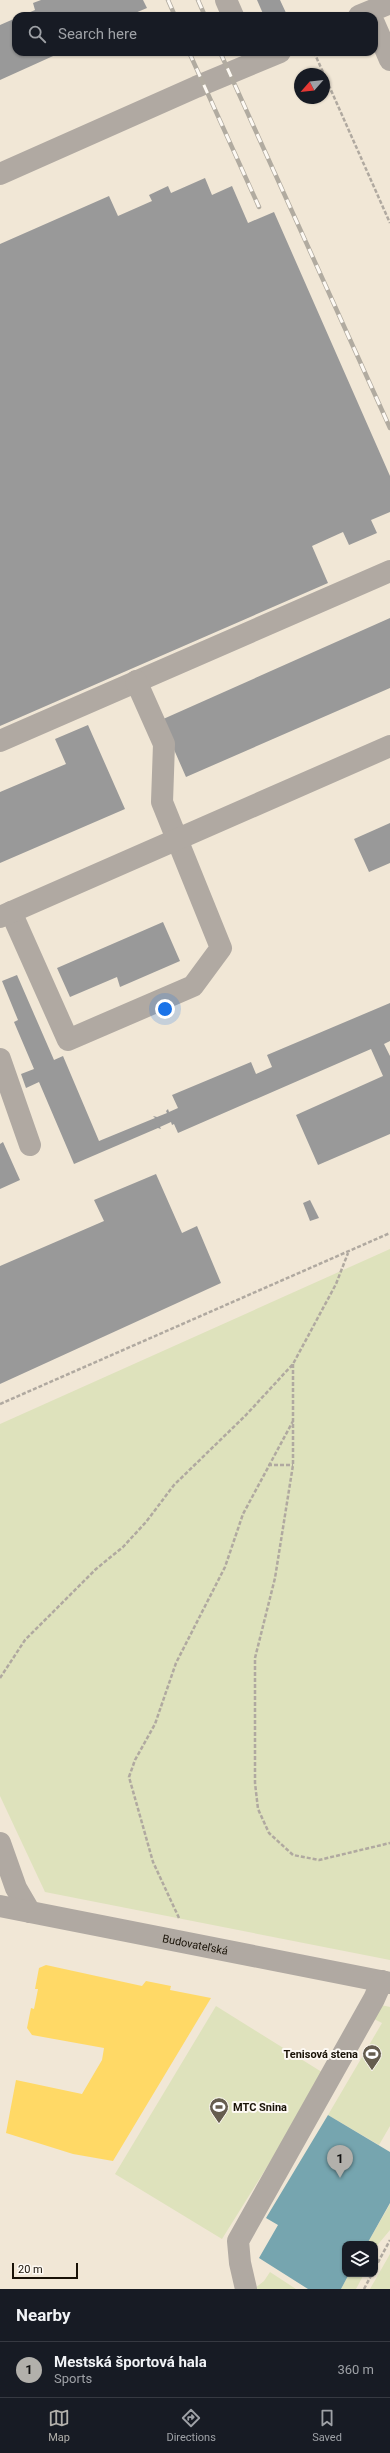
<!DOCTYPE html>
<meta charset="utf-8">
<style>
:root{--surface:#171b24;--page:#20242c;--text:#f1f3f6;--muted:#9ea1a6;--line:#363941;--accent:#b2b0ab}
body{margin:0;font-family:Roboto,sans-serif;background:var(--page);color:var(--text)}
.controls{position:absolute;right:12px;bottom:12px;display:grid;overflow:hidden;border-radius:8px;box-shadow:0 1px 3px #0004}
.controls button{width:36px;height:36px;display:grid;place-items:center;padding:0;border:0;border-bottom:1px solid var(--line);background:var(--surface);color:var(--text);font:20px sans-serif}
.compass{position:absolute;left:294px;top:68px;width:36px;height:36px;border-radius:50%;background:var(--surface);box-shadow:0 1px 3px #0004;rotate:242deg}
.scale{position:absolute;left:12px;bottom:10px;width:66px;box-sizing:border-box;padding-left:4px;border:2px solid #191207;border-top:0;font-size:11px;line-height:14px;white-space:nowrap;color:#191207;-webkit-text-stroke:3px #fdf9f3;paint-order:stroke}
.you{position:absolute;left:165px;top:1009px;width:14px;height:14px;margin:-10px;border:3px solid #fff;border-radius:50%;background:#1a73e8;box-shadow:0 0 0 6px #1a73e833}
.badge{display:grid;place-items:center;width:26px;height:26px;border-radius:50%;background:var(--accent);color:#111;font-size:13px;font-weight:700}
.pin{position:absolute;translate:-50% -33px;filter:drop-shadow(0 1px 2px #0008)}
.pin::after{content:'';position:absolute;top:21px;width:14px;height:12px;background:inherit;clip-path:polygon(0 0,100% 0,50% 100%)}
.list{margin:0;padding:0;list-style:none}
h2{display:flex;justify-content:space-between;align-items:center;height:52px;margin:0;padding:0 16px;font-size:17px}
h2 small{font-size:13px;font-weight:400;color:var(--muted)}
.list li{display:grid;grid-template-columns:26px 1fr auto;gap:12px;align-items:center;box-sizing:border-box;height:56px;padding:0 16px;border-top:1px solid var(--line)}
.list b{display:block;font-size:15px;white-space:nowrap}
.list p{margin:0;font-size:13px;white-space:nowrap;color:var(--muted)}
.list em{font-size:13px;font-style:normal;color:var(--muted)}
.icon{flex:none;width:22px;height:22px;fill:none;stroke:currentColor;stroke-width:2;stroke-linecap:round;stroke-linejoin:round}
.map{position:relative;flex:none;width:390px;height:2289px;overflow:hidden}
.search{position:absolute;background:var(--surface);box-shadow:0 1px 3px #0004;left:12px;right:12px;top:12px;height:44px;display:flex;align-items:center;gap:10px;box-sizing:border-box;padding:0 14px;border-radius:12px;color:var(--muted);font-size:15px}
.sheet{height:108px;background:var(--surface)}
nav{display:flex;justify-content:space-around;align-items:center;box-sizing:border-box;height:56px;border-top:1px solid var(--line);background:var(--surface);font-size:11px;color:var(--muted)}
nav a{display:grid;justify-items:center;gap:2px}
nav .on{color:var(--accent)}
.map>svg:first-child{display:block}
</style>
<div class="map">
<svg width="390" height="2289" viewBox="0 0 390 2289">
<rect width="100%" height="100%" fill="#f1e7d6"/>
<path fill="#dee2bc" d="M 390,1249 L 390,1960 L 45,1892 L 0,1796 L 0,1424 Z
M 381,2005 L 390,2007 L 390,2126 L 379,2145 L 328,2115 L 382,2023 L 374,2019 Z
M 216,2006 L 325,2074 L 222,2239 L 115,2174 Z
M 390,2204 L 390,2230 L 375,2248 L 375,2244 L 367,2244 Z
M 390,2254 L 390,2289 L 370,2289 Z
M 270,2272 L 296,2289 L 254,2289 L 264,2281 Z
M 349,2274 L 364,2274 L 356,2289 L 341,2289 Z"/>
<path fill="#ffd966" d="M 46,1965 L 142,1986 L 146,1981 L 171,1986 L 170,1990 L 211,1998 L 113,2161 L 73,2154 L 6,2133 L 16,2080 L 82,2094 L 102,2060 L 104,2048 L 32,2035 L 27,2028 L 31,2008 L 34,2009 L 38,1989 L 35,1989 L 39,1968 Z"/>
<path fill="#76a5af" d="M 328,2115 L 390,2152 L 390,2203 L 367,2244 L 345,2244 L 345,2274 L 349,2274 L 341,2289 L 308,2289 L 259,2258 L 278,2225 L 266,2218 Z"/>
<path fill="#999" d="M 41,0 L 143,0 L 147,8 L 128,16 L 21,16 L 35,10 L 33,3 Z
M 257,0 L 280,0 L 287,15 L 264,16 Z
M 16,18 L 16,52 L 62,52 L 0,80 L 0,25 Z
M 205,178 L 212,195 L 232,186 L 248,223 L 274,212 L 390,476 L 390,512 L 371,520 L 377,533 L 349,545 L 343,532 L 312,546 L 328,583 L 0,726 L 0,244 L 109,196 L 118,216 L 152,201 L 149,195 L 168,186 L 171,193 Z
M 390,618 L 390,688 L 186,777 L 161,720 Z
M 88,725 L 125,809 L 0,863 L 0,792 L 66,764 L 55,739 Z
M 390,823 L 390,863 L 369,872 L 354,839 Z
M 163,922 L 180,961 L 120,987 L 117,977 L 70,997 L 57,968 Z
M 17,975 L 54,1060 L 63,1056 L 99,1141 L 155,1118 L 153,1116 L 157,1117 L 167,1113 L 166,1111 L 168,1109 L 169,1112 L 178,1108 L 172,1095 L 251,1062 L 256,1074 L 272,1067 L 267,1055 L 390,1003 L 390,1041 L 384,1044 L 390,1056 L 390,1134 L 318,1165 L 296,1115 L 383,1076 L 371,1049 L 178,1133 L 174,1124 L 172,1125 L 171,1122 L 160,1127 L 161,1129 L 158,1128 L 74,1164 L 39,1082 L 26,1088 L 21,1074 L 34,1069 L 14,1022 L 18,1020 L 2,981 Z
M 3,1142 L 20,1180 L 0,1189 L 0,1144 Z
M 156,1174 L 182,1233 L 197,1226 L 221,1283 L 0,1384 L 0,1266 L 104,1221 L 94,1200 Z
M 310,1200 L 319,1218 L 310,1221 L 303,1203 Z"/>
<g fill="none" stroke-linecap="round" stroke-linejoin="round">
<path stroke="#b0a9a0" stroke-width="2.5" stroke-dasharray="4 2" stroke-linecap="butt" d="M 314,52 L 390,223
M 293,1364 L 293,1465 L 275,1578 L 255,1658 L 255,1783 L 258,1809 L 269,1833 L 293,1855 L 319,1860 L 390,1843
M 0,1404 L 390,1233
M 268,1465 L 293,1465
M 0,1678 L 25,1640 L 96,1569 L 123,1547 L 146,1522 L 174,1485 L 246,1415 L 293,1364 L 336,1284 L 348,1253
M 179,1918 L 153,1862 L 129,1777 L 135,1760 L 155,1724 L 176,1663 L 225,1567 L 243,1514 L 293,1421
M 375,2268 L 390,2240
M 364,2289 L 372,2274"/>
<g stroke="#b0a9a2" stroke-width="22">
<path d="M 226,0 L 233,16"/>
<path d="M 359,16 L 390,3"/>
<path d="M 374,23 L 390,60"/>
<path d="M 0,174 L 196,87 L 280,52"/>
<path d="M 0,741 L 390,571"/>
<path d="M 11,912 L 68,1040 L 193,986 L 221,948 L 162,802 L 164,744 L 136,681"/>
<path d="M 0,917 L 390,746"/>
<path d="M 0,1059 L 30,1145"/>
<path d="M 0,1843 L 16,1888 L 30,1912"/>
<path id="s1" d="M 0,1906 L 390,1983"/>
<path d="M 246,2289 L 240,2263 L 238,2241 L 374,1999 L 382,1981"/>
</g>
<g stroke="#b1aba0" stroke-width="4.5">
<path id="rail" d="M 168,0 L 175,16
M 198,0 L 205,16
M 189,52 L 259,207
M 220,52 L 390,428"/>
</g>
<use href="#rail" stroke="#fdf9f3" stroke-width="3" stroke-dasharray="9" stroke-linecap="butt"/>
</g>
<defs>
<g id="stadium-pin" transform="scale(1)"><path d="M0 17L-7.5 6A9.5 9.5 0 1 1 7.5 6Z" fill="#655d4f" stroke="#fdf9f3"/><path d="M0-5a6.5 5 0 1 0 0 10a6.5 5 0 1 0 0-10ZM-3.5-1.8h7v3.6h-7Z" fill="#fff"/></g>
</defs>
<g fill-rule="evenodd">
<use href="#stadium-pin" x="372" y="2054"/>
<use href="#stadium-pin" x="219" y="2107"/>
</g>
<g text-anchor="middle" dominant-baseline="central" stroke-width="4" stroke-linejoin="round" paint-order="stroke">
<g font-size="11" fill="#191207" stroke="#fdf9f3">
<text stroke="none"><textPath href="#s1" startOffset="199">Budovateľská</textPath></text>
</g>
<g font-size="11" font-weight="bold" fill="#191207" stroke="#fdf9f3" text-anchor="end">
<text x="358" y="2054">Tenisová stena</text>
<text x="233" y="2107" text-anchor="start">MTC Snina</text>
</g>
</g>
</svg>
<div class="controls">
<button><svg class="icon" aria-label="layers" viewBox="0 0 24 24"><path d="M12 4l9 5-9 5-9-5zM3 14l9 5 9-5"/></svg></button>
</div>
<svg class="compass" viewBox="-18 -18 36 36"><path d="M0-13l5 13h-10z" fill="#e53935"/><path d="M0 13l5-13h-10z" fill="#9ea1a6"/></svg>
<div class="scale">20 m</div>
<div class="you"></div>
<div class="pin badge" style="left:340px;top:2178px">1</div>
<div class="search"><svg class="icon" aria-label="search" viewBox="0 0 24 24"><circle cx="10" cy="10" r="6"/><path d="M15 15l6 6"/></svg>Search here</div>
</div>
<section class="sheet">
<h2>Nearby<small></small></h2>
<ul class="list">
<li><span class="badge">1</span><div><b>Mestská športová hala</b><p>Sports</p></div><em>360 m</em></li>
</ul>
</section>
<nav>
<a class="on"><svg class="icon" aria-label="map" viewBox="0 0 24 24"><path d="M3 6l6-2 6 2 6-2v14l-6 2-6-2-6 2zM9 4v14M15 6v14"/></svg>Map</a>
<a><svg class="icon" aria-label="directions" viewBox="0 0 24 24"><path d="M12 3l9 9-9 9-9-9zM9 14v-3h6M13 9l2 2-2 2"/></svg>Directions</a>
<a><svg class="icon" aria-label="saved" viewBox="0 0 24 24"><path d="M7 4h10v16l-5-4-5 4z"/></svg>Saved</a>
</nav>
